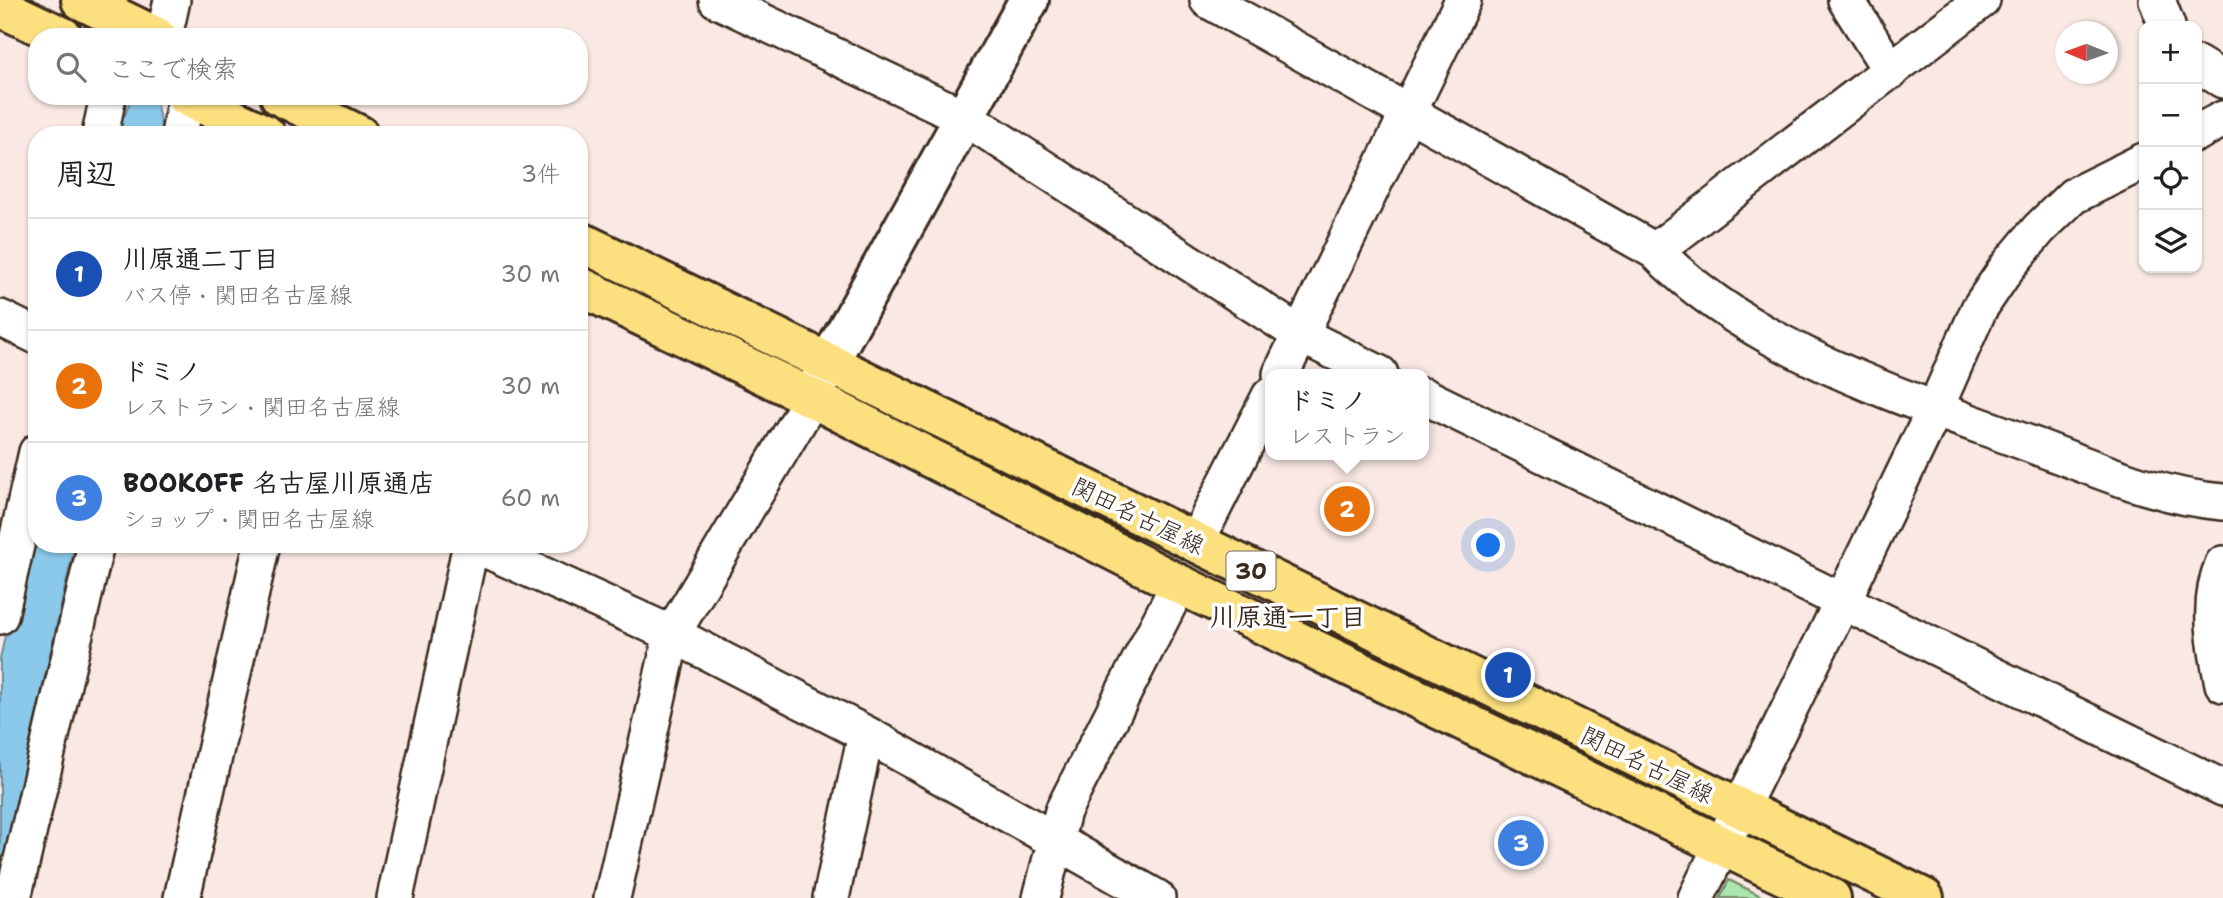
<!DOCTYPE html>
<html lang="ja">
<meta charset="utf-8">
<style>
:root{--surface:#fff;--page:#f6f6f6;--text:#202124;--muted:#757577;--line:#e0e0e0;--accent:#c8321e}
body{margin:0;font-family:"Shantell Sans","Klee One",sans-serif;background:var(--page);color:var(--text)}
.controls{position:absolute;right:21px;top:21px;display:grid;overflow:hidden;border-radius:14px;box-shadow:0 2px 5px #0004}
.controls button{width:63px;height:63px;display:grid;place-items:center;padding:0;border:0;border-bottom:2px solid var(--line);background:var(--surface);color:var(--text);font:35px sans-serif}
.compass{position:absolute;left:2055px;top:21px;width:63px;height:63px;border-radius:50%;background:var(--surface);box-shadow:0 2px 5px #0004;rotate:271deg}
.you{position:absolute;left:1489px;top:546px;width:24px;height:24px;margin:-18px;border:5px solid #fff;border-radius:50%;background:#1a73e8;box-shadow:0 0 0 10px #1a73e833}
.badge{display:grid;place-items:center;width:46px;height:46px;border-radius:50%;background:var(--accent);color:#fff;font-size:23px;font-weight:700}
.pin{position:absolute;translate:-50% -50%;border:4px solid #fff;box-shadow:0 2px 7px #0006}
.popup{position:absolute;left:1265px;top:369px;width:164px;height:91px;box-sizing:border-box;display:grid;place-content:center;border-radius:14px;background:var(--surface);filter:drop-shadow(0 2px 5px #0005);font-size:23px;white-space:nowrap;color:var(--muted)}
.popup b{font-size:26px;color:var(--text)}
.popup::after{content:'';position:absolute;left:50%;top:100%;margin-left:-14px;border:14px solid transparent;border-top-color:var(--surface)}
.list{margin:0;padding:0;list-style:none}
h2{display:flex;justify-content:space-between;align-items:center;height:91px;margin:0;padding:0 28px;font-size:30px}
h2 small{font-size:23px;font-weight:400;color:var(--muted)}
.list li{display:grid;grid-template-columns:46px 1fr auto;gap:21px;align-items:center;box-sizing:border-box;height:112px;padding:0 28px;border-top:2px solid var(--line)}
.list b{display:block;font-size:26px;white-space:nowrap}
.list p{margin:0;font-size:23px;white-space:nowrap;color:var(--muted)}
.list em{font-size:23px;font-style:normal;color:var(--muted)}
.icon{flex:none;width:38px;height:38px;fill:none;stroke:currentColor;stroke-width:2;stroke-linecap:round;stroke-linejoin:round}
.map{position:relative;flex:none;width:2223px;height:898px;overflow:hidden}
.search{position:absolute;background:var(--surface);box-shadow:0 2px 5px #0004;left:28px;top:28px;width:560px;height:77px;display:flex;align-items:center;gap:18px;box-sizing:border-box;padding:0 24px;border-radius:28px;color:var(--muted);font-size:26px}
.panel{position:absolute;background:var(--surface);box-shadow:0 2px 5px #0004;left:28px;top:126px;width:560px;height:427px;border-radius:28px}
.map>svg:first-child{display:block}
</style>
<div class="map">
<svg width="2223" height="898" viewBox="0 0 2223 898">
<rect width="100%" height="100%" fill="#f9e8e3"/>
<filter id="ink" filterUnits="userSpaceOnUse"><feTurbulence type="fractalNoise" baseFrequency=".0143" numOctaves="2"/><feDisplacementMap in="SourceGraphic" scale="14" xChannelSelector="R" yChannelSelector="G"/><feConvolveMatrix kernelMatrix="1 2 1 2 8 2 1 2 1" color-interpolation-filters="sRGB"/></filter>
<g filter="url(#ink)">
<path fill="#aae6ad" stroke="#728866" stroke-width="2" d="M 1729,880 L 1765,898 L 1720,898 Z"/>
<path fill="#8bc9eb" stroke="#6b8999" stroke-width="2" d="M 132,96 L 155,96 L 163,135 L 112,135 L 116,117 L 125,115 Z
M 37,487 L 37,544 L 75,544 L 0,874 L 0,659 Z"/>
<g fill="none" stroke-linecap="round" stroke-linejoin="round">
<g stroke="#3b2a1e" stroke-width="40">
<path id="minor" d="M 717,0 L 966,118 L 1301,335 L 1380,374
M 1208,0 L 1655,251 C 1755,353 1905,397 2035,446 C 2097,469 2157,497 2223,502
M 1846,0 L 1891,71
M 2157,0 L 2167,26
M 164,37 L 172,0
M 2197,64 L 2223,80
M 2197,133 L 2223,119
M 100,135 L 108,96
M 179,135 L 186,96
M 1655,251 L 1982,0
M 0,318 L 37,336
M 1281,374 L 1463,0
M 1424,396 L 2223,788
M 474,544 L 672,634 L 866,734 L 1157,898
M 1195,544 L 1270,396
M 2223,564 C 2207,602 2215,645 2223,684
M 0,616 L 37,452
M 13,898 L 96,544
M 182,898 L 262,544
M 395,898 L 471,544
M 612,898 L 672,634 L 812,398
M 831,898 L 866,734
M 1041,898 L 1063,811 L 1179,584
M 1696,898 L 1842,602 L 1935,409 L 1979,309 L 2008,266 L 2039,229 L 2073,196 L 2144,161"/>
</g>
<g stroke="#3b2a1e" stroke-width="44">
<path id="tertiary" d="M 814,394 L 829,362 L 1029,0"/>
</g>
<g stroke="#3b2a1e" stroke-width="44">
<path id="primary" d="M 81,0 L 157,37
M 0,7 L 63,37
M 186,96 L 266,135
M 280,96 L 359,135
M 579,241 L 1924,898
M 579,286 L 812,398 L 1179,584 L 1831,898"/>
</g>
<use href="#minor" stroke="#fff" stroke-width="35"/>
<use href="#tertiary" stroke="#fff" stroke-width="38"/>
<use href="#primary" stroke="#fce080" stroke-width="38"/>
</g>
</g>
<g text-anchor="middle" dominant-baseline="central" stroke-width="7" stroke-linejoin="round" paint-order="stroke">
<rect fill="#fff" stroke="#766a62" stroke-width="2" x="1226.5" y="551.5" width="49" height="39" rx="5"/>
<g font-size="23" font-weight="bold" fill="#3b2a1e">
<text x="1251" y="571">30</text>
</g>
<g font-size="24" fill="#3b2a1e" stroke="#fff">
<text transform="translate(1138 516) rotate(26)">関田名古屋線</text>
<text transform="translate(1647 765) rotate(26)">関田名古屋線</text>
</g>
<g font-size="26" font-weight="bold" fill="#3b2a1e" stroke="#fff">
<text x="1288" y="616">川原通一丁目</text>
</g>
</g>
</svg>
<div class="controls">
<button>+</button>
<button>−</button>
<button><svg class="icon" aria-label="locate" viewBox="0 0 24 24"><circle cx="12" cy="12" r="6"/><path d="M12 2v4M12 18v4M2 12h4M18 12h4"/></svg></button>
<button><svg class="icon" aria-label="layers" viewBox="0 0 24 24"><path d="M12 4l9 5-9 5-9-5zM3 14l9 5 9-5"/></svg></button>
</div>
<svg class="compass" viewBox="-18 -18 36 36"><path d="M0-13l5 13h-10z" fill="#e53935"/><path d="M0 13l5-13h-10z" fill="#757577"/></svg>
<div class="you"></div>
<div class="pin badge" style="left:1508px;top:675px;background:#1a4fb4">1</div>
<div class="pin badge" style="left:1347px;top:509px;background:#e8710a">2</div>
<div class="popup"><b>ドミノ</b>レストラン</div>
<div class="pin badge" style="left:1521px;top:843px;background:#3f7fe0">3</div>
<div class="search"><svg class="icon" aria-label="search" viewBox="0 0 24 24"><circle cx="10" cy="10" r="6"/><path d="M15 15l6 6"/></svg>ここで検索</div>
<section class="panel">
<h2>周辺<small>3件</small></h2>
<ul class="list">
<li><span class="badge" style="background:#1a4fb4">1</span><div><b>川原通二丁目</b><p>バス停 · 関田名古屋線</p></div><em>30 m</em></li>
<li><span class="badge" style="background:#e8710a">2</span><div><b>ドミノ</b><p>レストラン · 関田名古屋線</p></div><em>30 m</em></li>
<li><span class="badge" style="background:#3f7fe0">3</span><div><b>BOOKOFF 名古屋川原通店</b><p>ショップ · 関田名古屋線</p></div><em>60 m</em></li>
</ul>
</section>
</div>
